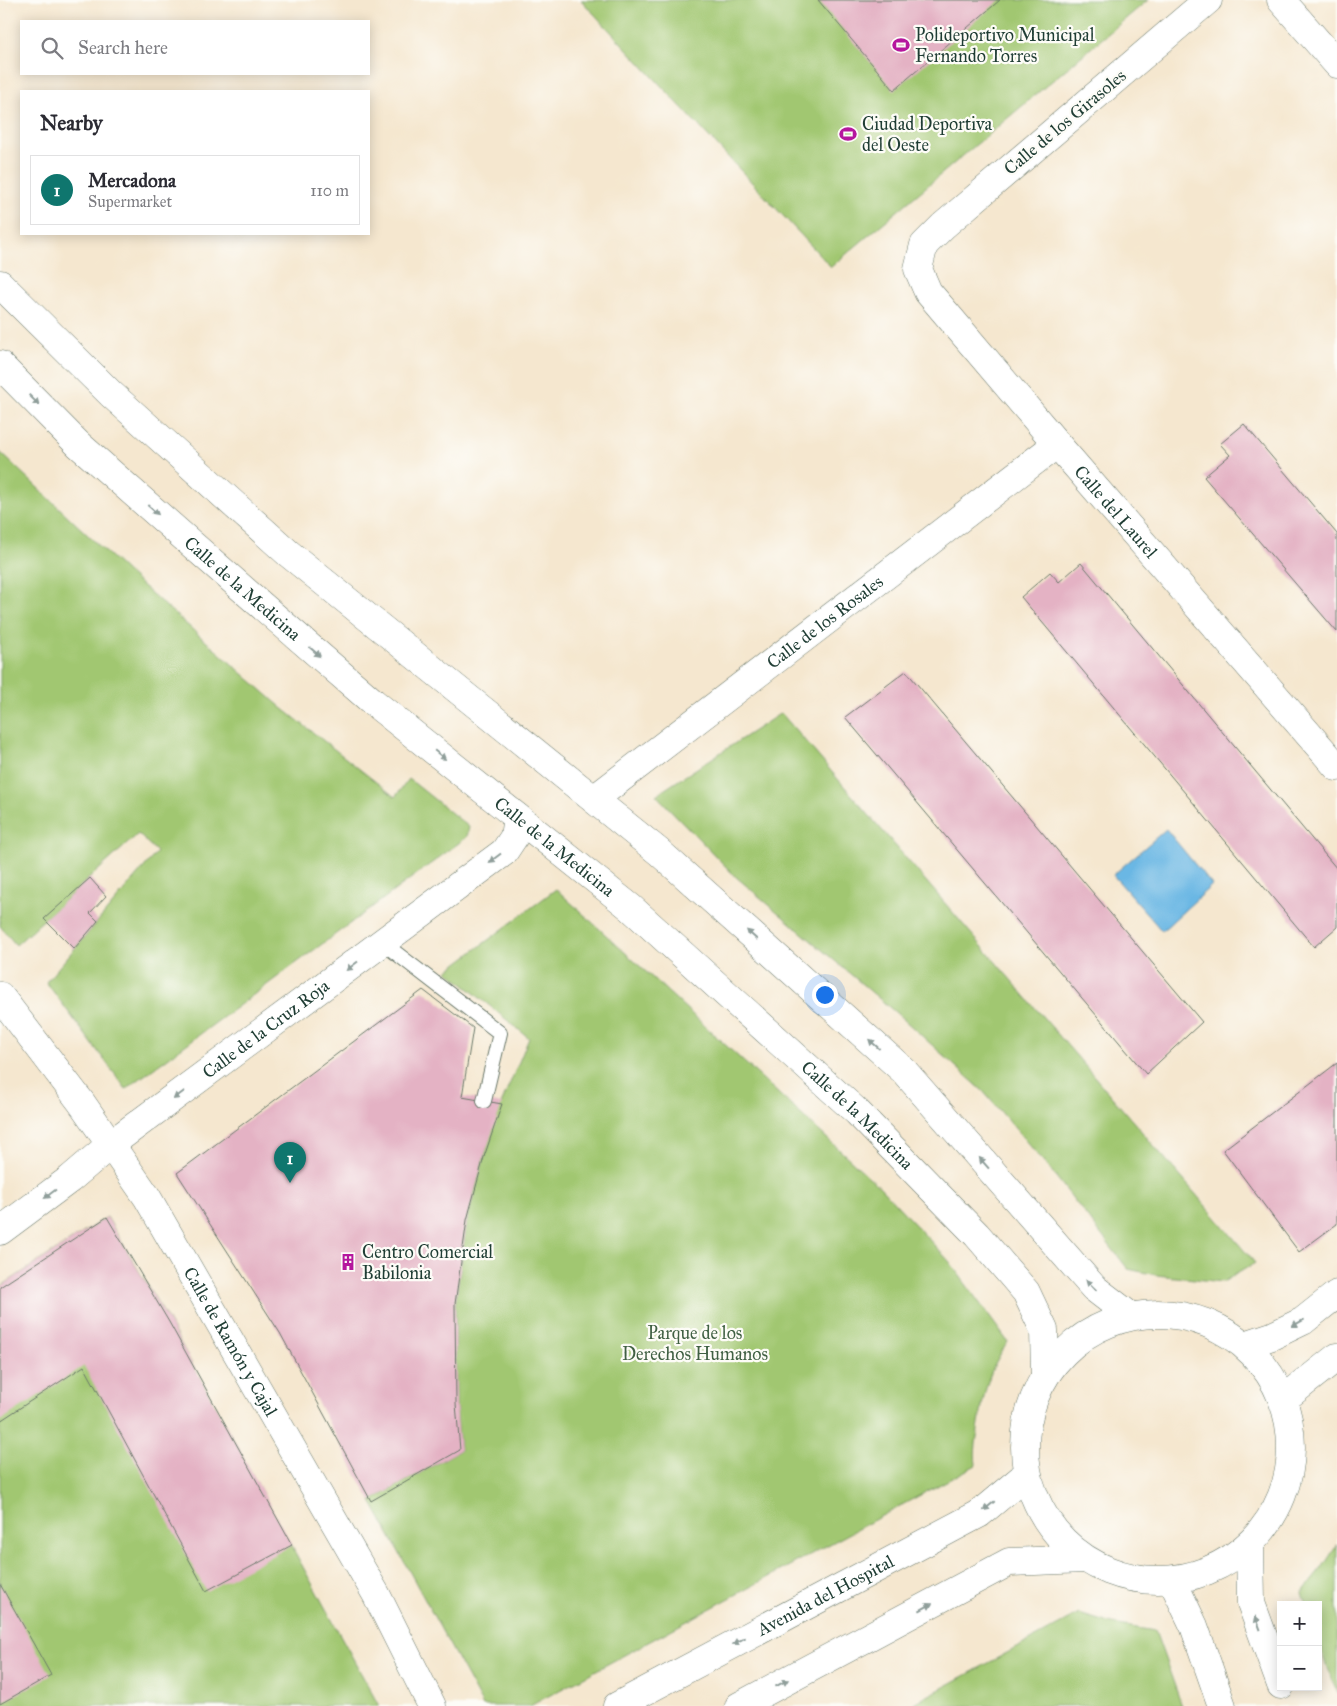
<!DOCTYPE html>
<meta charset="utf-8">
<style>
:root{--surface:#fff;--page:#f2f2f3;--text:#2b2b33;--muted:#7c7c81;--line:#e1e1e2;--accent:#0f766e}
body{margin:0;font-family:"IM FELL Great Primer",serif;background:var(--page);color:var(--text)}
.controls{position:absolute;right:15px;bottom:15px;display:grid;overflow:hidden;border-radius:0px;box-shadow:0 2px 12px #0003}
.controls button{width:45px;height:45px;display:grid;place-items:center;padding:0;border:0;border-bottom:1px solid var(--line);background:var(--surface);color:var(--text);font:25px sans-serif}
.you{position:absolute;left:824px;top:994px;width:18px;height:18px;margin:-12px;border:4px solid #fff;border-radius:50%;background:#1a73e8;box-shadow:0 0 0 8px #1a73e833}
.badge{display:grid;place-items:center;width:32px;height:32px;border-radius:50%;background:var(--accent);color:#fff;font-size:16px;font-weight:700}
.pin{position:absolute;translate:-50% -41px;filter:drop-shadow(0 1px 2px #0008)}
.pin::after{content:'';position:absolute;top:26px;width:18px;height:15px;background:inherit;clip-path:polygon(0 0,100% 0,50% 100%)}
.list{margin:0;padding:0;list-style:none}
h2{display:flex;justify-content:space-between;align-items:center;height:65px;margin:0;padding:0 20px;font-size:21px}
h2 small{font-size:16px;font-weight:400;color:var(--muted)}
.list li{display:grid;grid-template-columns:32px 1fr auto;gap:15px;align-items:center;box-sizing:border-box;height:70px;margin:0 10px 10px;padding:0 10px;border:1px solid var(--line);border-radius:0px}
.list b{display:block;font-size:19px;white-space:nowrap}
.list p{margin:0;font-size:16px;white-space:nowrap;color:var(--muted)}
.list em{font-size:16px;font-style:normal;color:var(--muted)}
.icon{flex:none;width:28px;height:28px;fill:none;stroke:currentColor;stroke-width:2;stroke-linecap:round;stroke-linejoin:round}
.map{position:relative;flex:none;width:1337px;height:1706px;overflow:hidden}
.search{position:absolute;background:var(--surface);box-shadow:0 2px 12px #0003;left:20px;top:20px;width:350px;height:55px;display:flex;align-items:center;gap:12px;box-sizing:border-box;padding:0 18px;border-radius:0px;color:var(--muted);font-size:19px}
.panel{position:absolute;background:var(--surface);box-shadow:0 2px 12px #0003;left:20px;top:90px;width:350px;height:145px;border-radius:0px}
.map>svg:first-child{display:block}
</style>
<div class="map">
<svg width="1337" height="1706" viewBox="0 0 1337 1706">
<rect width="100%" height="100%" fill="#fdfcf7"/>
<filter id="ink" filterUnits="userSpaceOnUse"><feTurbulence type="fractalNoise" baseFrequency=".02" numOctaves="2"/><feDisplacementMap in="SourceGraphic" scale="10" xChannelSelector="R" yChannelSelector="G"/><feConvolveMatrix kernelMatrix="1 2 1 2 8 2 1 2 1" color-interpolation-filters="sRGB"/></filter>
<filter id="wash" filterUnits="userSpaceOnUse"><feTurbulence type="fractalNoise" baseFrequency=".0096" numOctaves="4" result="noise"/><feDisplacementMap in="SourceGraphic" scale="20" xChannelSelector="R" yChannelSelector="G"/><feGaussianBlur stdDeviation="1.12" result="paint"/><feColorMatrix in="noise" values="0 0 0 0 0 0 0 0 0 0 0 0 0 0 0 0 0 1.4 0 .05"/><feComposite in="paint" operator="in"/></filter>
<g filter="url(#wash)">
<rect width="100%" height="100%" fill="#f5e7cf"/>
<path fill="#a1c771" stroke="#608252" d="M 581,0 L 1148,0 L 831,267 Z
M 0,452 L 128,573 L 282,708 L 395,797 L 409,779 L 469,827 L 467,837 L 126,1089 L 46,982 L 157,852 L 138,834 L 16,945 L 0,926 Z
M 781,713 L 1255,1263 L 1223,1282 L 1156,1275 L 1128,1269 L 1049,1168 L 983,1091 L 902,1018 L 735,876 L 656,795 Z
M 556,889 L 881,1188 L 949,1261 L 1008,1342 C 988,1371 985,1389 979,1423 C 977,1438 974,1450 976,1465 L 530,1706 L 483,1706 L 371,1501 L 460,1450 L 456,1404 L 455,1304 L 467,1220 L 484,1157 L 497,1114 L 529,1038 L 447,971 Z
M 107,1217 L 169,1322 L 379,1706 L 0,1706 L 0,1287 Z
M 1337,1545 L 1337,1693 L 1318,1640 L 1318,1605 L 1306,1605 L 1302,1593 L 1322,1568 Z
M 1079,1614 L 1113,1624 L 1155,1631 L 1182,1706 L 909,1706 Z"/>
<path fill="#6bb7e4" stroke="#457a8c" d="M 1166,829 L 1212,885 L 1162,931 L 1113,875 Z"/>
<g id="blocks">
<path fill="#e4b2c4" d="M 818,0 L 1000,0 L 894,90 Z
M 1244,424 L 1337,534 L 1337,632 L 1204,477 L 1230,455 L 1220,444 Z
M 1081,563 L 1337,869 L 1337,927 L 1314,947 L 1021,597 L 1050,572 L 1059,582 Z
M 906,671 L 1202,1022 L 1146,1074 L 845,717 Z
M 90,878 L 106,896 L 90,913 L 98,921 L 74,949 L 44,919 Z
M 423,990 L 473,1028 L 462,1097 L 502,1104 L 484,1157 L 467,1220 L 455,1304 L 456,1404 L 460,1450 L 371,1501 L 280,1333 L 177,1173 Z
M 1337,1063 L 1337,1224 L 1299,1252 L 1223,1150 Z
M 107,1217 L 169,1322 L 292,1545 L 206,1591 L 84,1366 L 0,1421 L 0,1287 Z
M 0,1584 L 51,1675 L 0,1704 Z"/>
</g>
</g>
<g filter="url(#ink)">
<use href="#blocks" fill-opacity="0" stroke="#6a786a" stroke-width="1"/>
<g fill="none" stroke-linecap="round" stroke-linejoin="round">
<g stroke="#6a786a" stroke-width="16">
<path id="lane" d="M 383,943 L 500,1033 L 484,1101"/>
</g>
<g stroke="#6a786a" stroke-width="29">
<g id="street">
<path id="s1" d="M 1208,0 L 943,226 L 924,245 L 918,269 L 928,292 L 1057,444 L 1337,767"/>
<path d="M 1281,0 L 1337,64"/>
<path d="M 0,284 L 111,394 L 288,553 L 659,852 L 904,1071 L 1094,1288 L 1129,1315"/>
<path id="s2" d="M 0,365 L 78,444 L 253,598 L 373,702 L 630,907 L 857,1112 L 977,1235 L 1026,1292 L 1044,1330 L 1045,1374"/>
<path id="s3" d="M 594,799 L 1057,444"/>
<path id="s4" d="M 0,996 L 81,1102 L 147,1197 L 376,1594 L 432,1706"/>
<path id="s5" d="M 0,1231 L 70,1179 L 111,1144 L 504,852 L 514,837 L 517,817"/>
<path d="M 1250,1544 L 1251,1603 L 1281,1685"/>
<path d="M 1172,1580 L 1194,1626 L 1222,1706"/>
</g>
</g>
<g stroke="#6a786a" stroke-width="29">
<g id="secondary">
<circle cx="1158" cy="1447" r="133"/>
<path d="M 1245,1345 L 1272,1336 L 1303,1321 L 1337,1294"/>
<path d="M 1284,1399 L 1337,1357"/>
<path id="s6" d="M 617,1706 L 979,1514 L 1027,1474"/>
<path d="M 739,1706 L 1009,1562 L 1085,1559"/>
</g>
</g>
<use href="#lane" stroke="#fff" stroke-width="14"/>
<use href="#street" stroke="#fff" stroke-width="28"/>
<use href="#secondary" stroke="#fff" stroke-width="28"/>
</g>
<defs><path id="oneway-solid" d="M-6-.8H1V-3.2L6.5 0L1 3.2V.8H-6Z" transform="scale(1.25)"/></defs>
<g fill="#8f9e9a">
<use href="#oneway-solid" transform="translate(34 400) rotate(45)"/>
<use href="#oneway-solid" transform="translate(153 510) rotate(41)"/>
<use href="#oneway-solid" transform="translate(315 652) rotate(41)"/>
<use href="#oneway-solid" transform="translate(440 755) rotate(39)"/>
<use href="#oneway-solid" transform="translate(495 858) rotate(143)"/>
<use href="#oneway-solid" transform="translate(752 935) rotate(-138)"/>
<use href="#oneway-solid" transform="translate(352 966) rotate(143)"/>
<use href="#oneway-solid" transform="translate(874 1044) rotate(-138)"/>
<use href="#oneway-solid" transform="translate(179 1095) rotate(143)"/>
<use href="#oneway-solid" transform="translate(984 1163) rotate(-131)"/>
<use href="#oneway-solid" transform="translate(50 1194) rotate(143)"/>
<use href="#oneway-solid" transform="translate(1091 1285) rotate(-135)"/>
<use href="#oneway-solid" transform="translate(1298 1323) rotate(151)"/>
<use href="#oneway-solid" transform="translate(989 1506) rotate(140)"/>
<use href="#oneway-solid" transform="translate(926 1607) rotate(-28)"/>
<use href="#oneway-solid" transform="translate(1258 1623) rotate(-110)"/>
<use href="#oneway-solid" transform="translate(739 1641) rotate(152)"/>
<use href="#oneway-solid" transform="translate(782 1683) rotate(-28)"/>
</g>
</g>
<defs>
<g id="stadium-bare" transform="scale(1.35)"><path d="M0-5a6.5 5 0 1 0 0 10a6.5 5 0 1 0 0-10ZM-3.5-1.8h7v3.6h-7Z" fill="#b5179e" stroke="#fdfcf7" stroke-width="2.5" paint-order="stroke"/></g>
<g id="building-bare" transform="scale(1.35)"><path d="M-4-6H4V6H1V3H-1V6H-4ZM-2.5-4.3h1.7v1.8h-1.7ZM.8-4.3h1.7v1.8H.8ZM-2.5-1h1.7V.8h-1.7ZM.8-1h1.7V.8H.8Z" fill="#b5179e" stroke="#fdfcf7" stroke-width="2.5" paint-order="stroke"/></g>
</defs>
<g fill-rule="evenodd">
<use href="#stadium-bare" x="901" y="45"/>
<use href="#stadium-bare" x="848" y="134"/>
<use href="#building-bare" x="348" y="1262"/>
</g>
<g text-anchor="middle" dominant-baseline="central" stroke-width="4.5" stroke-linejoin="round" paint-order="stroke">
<g font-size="18" fill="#1f3d34" stroke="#fdfcf7" text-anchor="start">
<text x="915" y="35">Polideportivo Municipal<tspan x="915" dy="21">Fernando Torres</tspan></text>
<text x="862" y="124">Ciudad Deportiva<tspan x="862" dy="21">del Oeste</tspan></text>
<text x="362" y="1252">Centro Comercial<tspan x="362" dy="21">Babilonia</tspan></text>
</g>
<g font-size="18" fill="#1f3d34" stroke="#fdfcf7">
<text transform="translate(1065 122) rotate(-40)">Calle de los Girasoles</text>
<text stroke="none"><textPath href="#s1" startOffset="714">Calle del Laurel</textPath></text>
<text stroke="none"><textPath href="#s2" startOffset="330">Calle de la Medicina</textPath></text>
<text stroke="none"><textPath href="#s3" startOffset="291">Calle de los Rosales</textPath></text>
<text stroke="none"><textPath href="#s2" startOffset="735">Calle de la Medicina</textPath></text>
<text stroke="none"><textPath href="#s5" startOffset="334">Calle de la Cruz Roja</textPath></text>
<text stroke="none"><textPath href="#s2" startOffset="1140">Calle de la Medicina</textPath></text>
<text stroke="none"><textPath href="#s4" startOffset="416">Calle de Ramón y Cajal</textPath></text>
<text stroke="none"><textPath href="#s6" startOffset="236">Avenida del Hospital</textPath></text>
</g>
<g font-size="18" fill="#406043" stroke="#fdfcf7">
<text x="695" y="1333">Parque de los<tspan x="695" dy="21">Derechos Humanos</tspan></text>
</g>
</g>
</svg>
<div class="controls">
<button>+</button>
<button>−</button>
</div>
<div class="you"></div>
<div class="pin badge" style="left:290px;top:1183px">1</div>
<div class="search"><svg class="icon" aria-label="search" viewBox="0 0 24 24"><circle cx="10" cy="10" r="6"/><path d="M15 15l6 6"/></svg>Search here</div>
<section class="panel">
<h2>Nearby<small></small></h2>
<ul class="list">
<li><span class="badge">1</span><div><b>Mercadona</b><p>Supermarket</p></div><em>110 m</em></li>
</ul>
</section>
</div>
